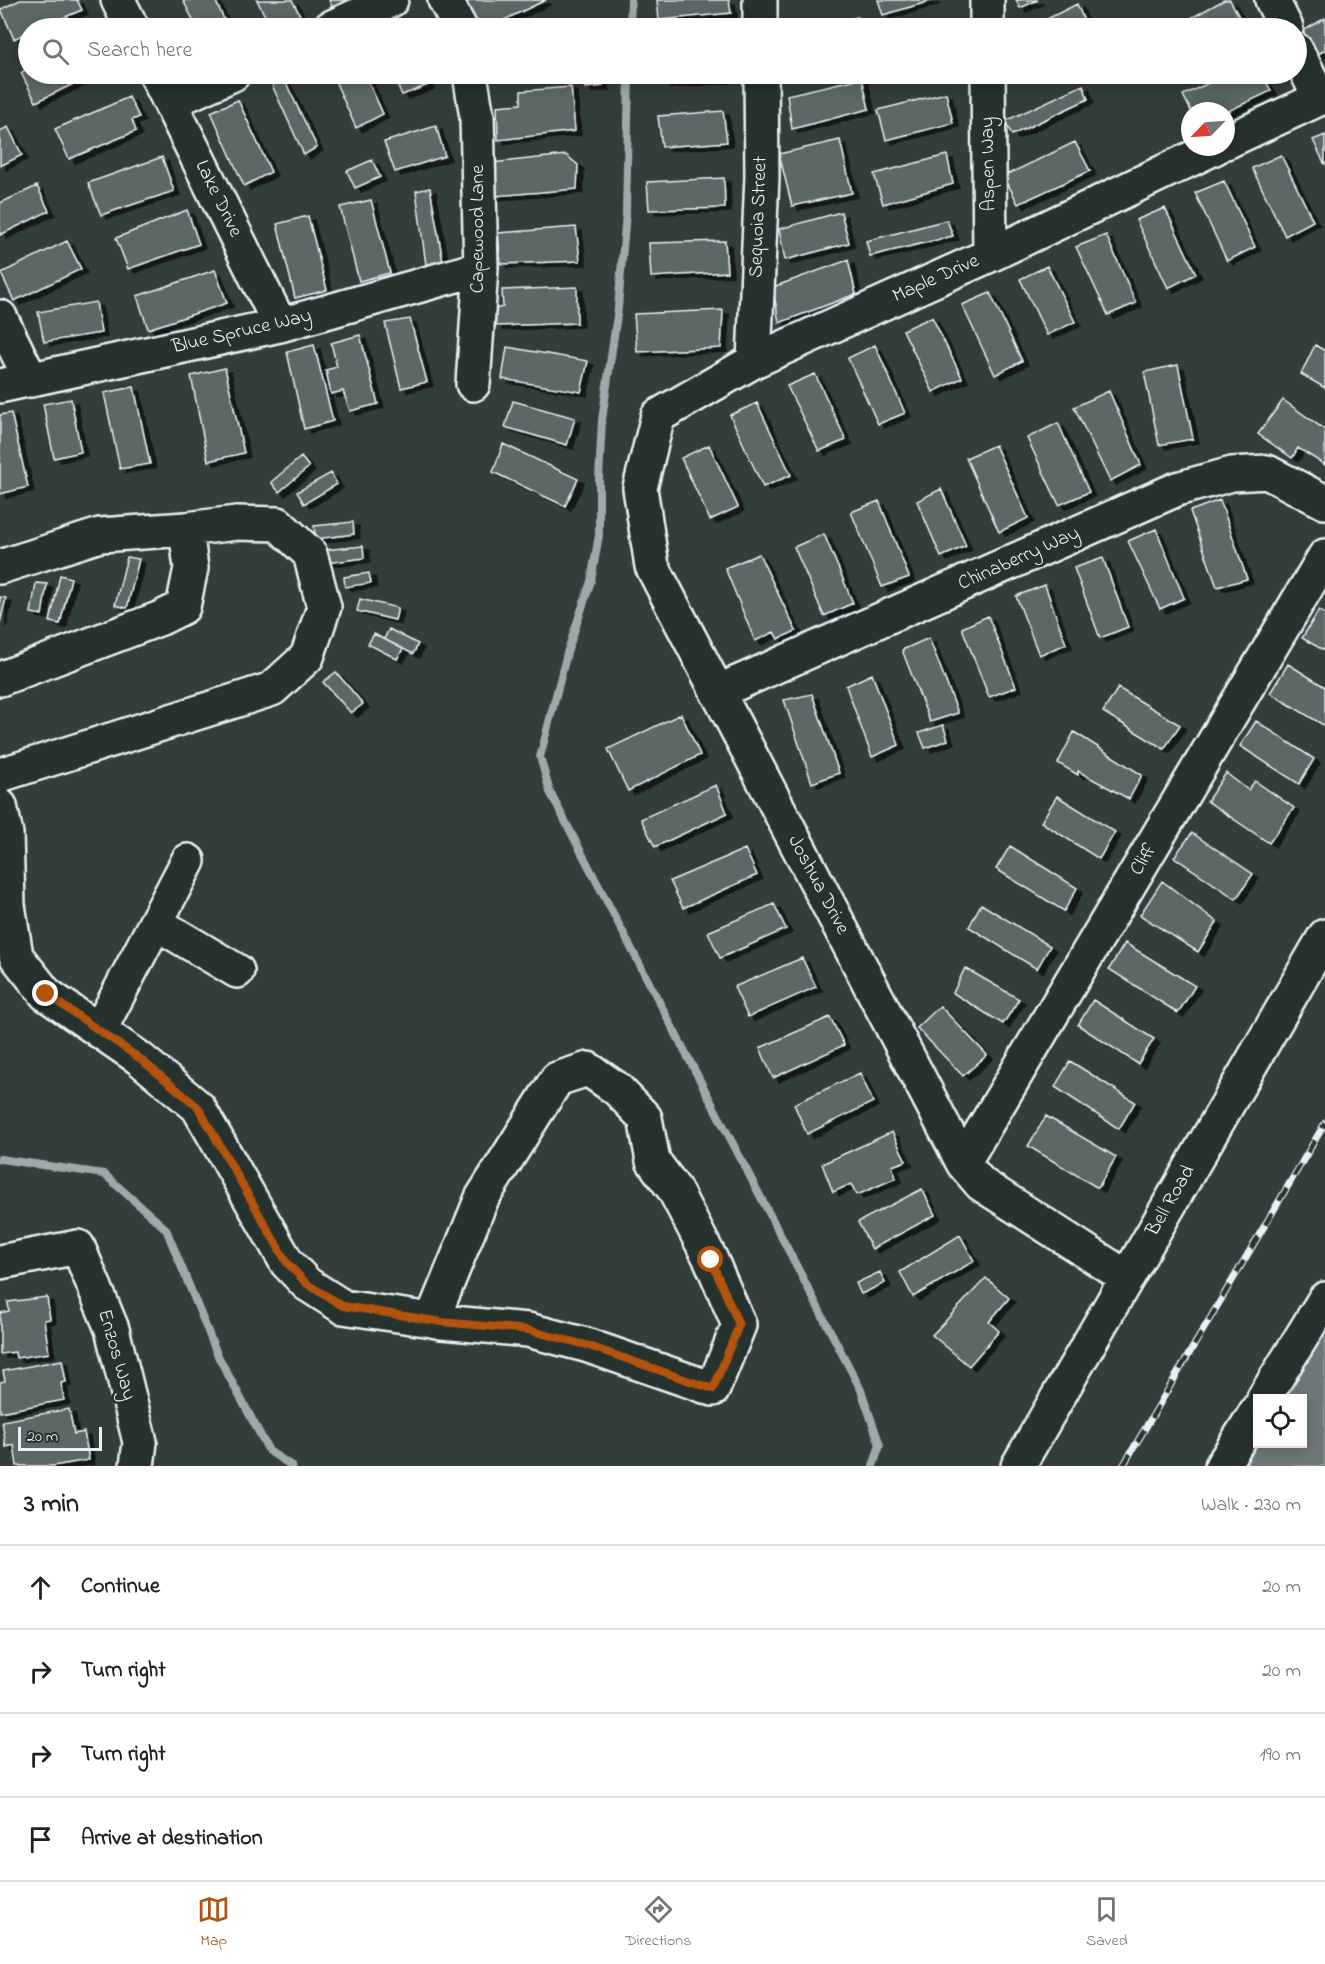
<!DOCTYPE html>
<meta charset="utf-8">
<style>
:root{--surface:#fff;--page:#f6f6f6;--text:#202124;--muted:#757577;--line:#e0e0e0;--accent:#b45309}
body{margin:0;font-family:"Indie Flower",sans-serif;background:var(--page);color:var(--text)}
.controls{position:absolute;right:18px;bottom:18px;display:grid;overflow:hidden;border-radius:0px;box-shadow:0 3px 15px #0003}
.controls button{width:54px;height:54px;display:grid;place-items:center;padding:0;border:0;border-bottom:2px solid var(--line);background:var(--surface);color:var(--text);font:30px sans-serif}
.compass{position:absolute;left:1181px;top:102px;width:54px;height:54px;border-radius:50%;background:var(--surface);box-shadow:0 3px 15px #0003;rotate:245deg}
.scale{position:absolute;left:18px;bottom:15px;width:84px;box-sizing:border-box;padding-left:6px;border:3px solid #e8f1f8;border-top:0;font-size:16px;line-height:21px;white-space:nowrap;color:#e8f1f8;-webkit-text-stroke:4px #26332d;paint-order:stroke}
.stop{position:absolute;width:18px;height:18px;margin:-14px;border:4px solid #b45309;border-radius:50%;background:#fff}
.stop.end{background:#b45309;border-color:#fff;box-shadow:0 2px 6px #0008}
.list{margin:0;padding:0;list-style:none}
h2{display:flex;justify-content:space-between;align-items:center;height:78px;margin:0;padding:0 24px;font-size:26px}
h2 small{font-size:20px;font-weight:400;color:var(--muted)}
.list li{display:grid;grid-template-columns:39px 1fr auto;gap:18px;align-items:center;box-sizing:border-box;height:84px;padding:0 24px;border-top:2px solid var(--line)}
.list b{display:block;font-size:22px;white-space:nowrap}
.list em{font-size:20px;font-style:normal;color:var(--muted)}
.icon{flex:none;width:33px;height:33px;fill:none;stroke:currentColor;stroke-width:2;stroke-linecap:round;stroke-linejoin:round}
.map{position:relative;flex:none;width:1325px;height:1466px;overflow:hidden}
.search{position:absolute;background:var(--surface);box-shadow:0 3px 15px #0003;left:18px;right:18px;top:18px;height:66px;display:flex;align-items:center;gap:15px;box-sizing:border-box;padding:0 21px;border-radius:33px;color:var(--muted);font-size:22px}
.sheet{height:414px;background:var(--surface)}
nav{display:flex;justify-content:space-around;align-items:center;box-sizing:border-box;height:84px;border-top:2px solid var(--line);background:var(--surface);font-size:16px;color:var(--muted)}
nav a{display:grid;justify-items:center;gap:3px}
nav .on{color:var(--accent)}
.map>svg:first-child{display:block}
</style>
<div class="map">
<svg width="1325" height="1466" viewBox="0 0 1325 1466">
<defs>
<filter id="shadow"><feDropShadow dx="6" dy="4" stdDeviation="0" flood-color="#0009"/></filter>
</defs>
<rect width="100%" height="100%" fill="#323e39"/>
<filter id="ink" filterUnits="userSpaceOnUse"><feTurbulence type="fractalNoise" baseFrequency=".0167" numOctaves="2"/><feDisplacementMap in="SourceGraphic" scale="12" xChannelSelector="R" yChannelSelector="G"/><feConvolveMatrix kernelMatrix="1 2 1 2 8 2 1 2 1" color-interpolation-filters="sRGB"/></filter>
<g filter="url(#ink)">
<path fill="#6d7978" stroke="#9ea9ab" stroke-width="1.5" d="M 1325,1331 L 1325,1466 L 1245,1466 L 1258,1444 L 1302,1444 L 1302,1398 L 1285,1398 Z"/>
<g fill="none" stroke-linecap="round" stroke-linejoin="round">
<path stroke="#9ea9ab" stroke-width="8" d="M 630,28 L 631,0
M 629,74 L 626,213 L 618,308 L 602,420 L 599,479 L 599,535 L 591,581 L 567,653 L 540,757 L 550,792 L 861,1390 L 880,1445 L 873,1466
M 0,1159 L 104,1174 L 166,1229 L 218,1356 L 269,1451 L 292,1466"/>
</g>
<path fill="#5c6865" stroke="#e8f1f8" stroke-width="1.5" filter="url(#shadow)" d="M 20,0 L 77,0 L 82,10 L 38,28 L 28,28 L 28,32 L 14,39 L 1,9 Z
M 183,0 L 215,0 L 228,28 L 197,28 Z
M 257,0 L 292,0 L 300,15 L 271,28 Z
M 329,0 L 351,0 L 333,9 Z
M 472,0 L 546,0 L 487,28 L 479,28 L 466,3 Z
M 657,0 L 729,0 L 731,13 L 659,20 Z
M 878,0 L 934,0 L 883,15 Z
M 1016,0 L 1038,0 L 1020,8 Z
M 1224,0 L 1230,0 L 1245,28 L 1173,28 Z
M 1077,4 L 1087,28 L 1029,28 Z
M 858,17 L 862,28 L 809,28 Z
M 1325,18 L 1325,50 L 1315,56 L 1303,31 Z
M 28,68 L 28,74 L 94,74 L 36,102 L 21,73 Z
M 332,74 L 365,74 L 383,114 L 356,128 Z
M 392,74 L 423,74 L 428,85 L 402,95 Z
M 583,74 L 601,74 L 603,86 L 585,88 Z
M 661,74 L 731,74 L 732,78 L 663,84 Z
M 1228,74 L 1262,74 L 1271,91 L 1226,112 L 1191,111 L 1183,95 Z
M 862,78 L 869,109 L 792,129 L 787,95 Z
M 284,79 L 317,147 L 304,155 L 272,85 Z
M 1083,85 L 1088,99 L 1012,135 L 1005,121 Z
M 571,87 L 575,131 L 498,140 L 497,106 L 521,104 L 521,91 Z
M 946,93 L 953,123 L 886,140 L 878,110 Z
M 129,97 L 139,117 L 132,120 L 136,131 L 69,159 L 55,129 Z
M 238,100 L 271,172 L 244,186 L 211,112 Z
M 723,111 L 727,142 L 662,147 L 658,116 Z
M 436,126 L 445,156 L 395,172 L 384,142 Z
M 8,127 L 22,155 L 0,166 L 0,131 Z
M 1325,135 L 1325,165 L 1313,140 Z
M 840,140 L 852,193 L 792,206 L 779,154 Z
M 1075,142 L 1090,171 L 1018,204 L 1004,176 Z
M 566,155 L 578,165 L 577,189 L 495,196 L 491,163 Z
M 947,155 L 953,184 L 883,204 L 874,174 Z
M 1281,155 L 1313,221 L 1285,236 L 1252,168 Z
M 162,157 L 174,191 L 101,215 L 88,183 Z
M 372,160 L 380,177 L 355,188 L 347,171 Z
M 724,178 L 725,208 L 649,210 L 647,182 Z
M 1224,181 L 1255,247 L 1227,261 L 1195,193 Z
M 37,186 L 49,211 L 0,235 L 0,203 Z
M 430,188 L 443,262 L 426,265 L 416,191 Z
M 371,200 L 390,273 L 359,281 L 340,207 Z
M 1165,208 L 1196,274 L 1168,288 L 1136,220 Z
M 187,210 L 199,244 L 128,269 L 116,238 Z
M 841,212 L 849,243 L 785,260 L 779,229 Z
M 308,216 L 327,290 L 295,298 L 277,224 Z
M 947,220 L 953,236 L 870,256 L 866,241 Z
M 576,227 L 580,261 L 501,264 L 498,233 Z
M 1106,235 L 1136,303 L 1108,315 L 1076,247 Z
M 67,241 L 81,269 L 14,301 L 1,273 Z
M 725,241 L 727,272 L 651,277 L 649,243 Z
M 848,260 L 856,294 L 779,323 L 773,287 Z
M 1047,266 L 1075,322 L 1047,335 L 1020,279 Z
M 215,270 L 227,303 L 148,329 L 137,296 Z
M 577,287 L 577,323 L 496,326 L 495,309 L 503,307 L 502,290 Z
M 990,293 L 1022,361 L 995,375 L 962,305 Z
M 96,302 L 101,333 L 44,342 L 38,312 Z
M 723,310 L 721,348 L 637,352 L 634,314 Z
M 932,317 L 962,378 L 933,392 L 903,330 Z
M 410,319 L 427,382 L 401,388 L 385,323 Z
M 360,335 L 378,404 L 350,411 L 343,391 L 331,394 L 326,370 L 337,367 L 331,343 Z
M 314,345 L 333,421 L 304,429 L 287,352 Z
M 875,345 L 905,413 L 878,424 L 848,358 Z
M 1315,345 L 1325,351 L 1325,388 L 1301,374 Z
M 507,347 L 588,361 L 581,392 L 502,379 Z
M 1178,365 L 1193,439 L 1159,445 L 1144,372 Z
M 225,368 L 244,453 L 208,461 L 191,376 Z
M 815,374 L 846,440 L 819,451 L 787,386 Z
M 134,387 L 150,464 L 120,469 L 104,393 Z
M 1109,391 L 1141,465 L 1110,481 L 1074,407 Z
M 71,399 L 81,452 L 54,458 L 43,404 Z
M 1283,400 L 1325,430 L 1325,465 L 1298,448 L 1292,458 L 1258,434 Z
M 513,401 L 575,418 L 567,445 L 505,427 Z
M 757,403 L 791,475 L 763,487 L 730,415 Z
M 11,413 L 28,487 L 0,494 L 0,415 Z
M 1058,423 L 1089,492 L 1059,505 L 1027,438 Z
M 503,444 L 578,479 L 565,506 L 493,472 Z
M 709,445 L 738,507 L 710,520 L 681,458 Z
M 995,445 L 1028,518 L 999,532 L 966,458 Z
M 301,457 L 309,467 L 279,492 L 271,482 Z
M 331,473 L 337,484 L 304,504 L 297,492 Z
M 941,489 L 966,546 L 941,557 L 917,501 Z
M 1220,500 L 1247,579 L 1217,587 L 1190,511 Z
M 879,501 L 909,577 L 882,587 L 851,512 Z
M 353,522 L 354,534 L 316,539 L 314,526 Z
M 1156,529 L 1184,598 L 1160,609 L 1128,541 Z
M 824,534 L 853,603 L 824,616 L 794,547 Z
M 363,546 L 364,558 L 326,563 L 324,550 Z
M 759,554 L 796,631 L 778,639 L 774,632 L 755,641 L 725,568 Z
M 127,557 L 139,559 L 127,608 L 115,605 Z
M 1103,558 L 1128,627 L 1100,638 L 1074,568 Z
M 369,573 L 371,583 L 345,587 L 344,577 Z
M 60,575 L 71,578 L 60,624 L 50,622 Z
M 36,583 L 47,584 L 42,615 L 31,613 Z
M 1045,585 L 1066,644 L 1039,655 L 1016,596 Z
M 0,597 L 6,598 L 0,623 Z
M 360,599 L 398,608 L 395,620 L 357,611 Z
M 1319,610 L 1325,614 L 1325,651 L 1302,638 Z
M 988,616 L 1016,687 L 989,697 L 962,628 Z
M 389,629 L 418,644 L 413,654 L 384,639 Z
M 374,634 L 403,649 L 397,659 L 368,644 Z
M 929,638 L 958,713 L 930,722 L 902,650 Z
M 1288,664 L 1325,687 L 1325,726 L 1270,693 Z
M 336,672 L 363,704 L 351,713 L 323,682 Z
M 872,674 L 899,745 L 872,757 L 846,686 Z
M 1118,688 L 1180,725 L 1164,749 L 1103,712 Z
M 812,694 L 839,773 L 812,783 L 784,700 Z
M 681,714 L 700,755 L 628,791 L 608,749 Z
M 1256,721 L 1314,759 L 1299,784 L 1240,746 Z
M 943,725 L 948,740 L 925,748 L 919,733 Z
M 1074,732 L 1142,775 L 1129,799 L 1078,771 L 1078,775 L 1058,763 Z
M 1226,773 L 1248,790 L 1255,781 L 1294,808 L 1269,843 L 1207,801 Z
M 716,785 L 727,813 L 655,847 L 641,819 Z
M 1057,796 L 1115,832 L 1099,859 L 1041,822 Z
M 1192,833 L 1253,874 L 1236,899 L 1174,857 Z
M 1010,846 L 1077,888 L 1064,911 L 996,869 Z
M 745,849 L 757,875 L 683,908 L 670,881 Z
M 1162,881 L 1217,922 L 1198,952 L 1140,915 Z
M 774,904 L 786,929 L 720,958 L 708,932 Z
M 981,904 L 1050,946 L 1037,969 L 969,927 Z
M 1125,943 L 1195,986 L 1178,1013 L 1109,969 Z
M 802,958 L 816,987 L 748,1017 L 734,987 Z
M 965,968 L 1019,999 L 1003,1024 L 953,993 Z
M 1093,1000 L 1154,1039 L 1138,1064 L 1078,1025 Z
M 940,1006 L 987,1055 L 963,1076 L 917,1028 Z
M 830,1017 L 844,1045 L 773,1078 L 760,1048 Z
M 1070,1061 L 1135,1102 L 1119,1129 L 1055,1087 Z
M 860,1073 L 873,1102 L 807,1134 L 794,1104 Z
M 1046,1116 L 1116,1157 L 1098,1188 L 1028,1146 Z
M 892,1132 L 906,1161 L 892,1166 L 896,1178 L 857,1195 L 851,1184 L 833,1192 L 822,1164 Z
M 922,1189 L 935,1215 L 872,1249 L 858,1222 Z
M 960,1235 L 974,1261 L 913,1297 L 900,1272 Z
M 880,1272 L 885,1283 L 861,1294 L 856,1283 Z
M 986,1278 L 1009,1298 L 989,1322 L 999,1331 L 969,1366 L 932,1335 Z
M 47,1297 L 50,1319 L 44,1320 L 49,1353 L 16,1358 L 15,1352 L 0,1354 L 0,1313 L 9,1311 L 8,1302 Z
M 62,1360 L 66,1382 L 61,1383 L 64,1400 L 0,1412 L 0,1382 L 5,1381 L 3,1371 Z
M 69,1409 L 74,1434 L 84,1432 L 89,1460 L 53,1466 L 17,1466 L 14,1445 L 6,1447 L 2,1421 Z"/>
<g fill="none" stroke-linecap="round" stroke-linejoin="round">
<g stroke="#e8f1f8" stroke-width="38">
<path id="minor" d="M 118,0 L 132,28
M 445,0 L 460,28
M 760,0 L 760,28
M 987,0 L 987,28
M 1272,0 L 1286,28
M 330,28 L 391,0
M 1296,50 L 1320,98
M 156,74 L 280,325
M 470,74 L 477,117 L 481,268 L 473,384
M 988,74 L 990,255
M 171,102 L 233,74
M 1226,142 L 1325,96
M 0,317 L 31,380
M 754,361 L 762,176 L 761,74
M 0,386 L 280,325 L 481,268
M 0,567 L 100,535 L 186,529 L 237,523 L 278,524 L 310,554 L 324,607 L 307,657 L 272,689 L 0,775
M 0,679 L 161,618 L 183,607 L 191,568 L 186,529
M 717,692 L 1177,489 L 1232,474 L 1267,472 L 1325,502
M 0,806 L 6,834 L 8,905 L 16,956 L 46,994 L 139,1058 L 198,1107 L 287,1263 L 307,1284 L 343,1307 L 432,1320 L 442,1322 L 528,1330 L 586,1345 L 713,1389 L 739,1325 L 711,1260 L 674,1189 L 653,1161 L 645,1118 L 617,1089 L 588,1069 L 557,1079 L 482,1198 L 432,1320
M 156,923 L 237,971
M 99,1031 L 188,861
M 963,1163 L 1325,556
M 0,1262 L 78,1247 L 112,1329 L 140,1442 L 137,1466
M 1126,1277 L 981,1184 L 963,1163 L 652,566 L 640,488 L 658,416 L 754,361 L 990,255 L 1216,147
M 1264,1398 L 1325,1299
M 1018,1466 L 1325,936
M 1222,1466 L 1258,1409"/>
</g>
<use href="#minor" stroke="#26332d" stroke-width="33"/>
<g stroke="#e8f1f8" stroke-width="7">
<path id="rail" d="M 1123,1466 L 1325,1123"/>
</g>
<use href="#rail" stroke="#26332d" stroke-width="4.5" stroke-dasharray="14" stroke-linecap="butt"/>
</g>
</g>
<g fill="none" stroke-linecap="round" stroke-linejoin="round" filter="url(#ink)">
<path stroke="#b45309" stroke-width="8" d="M 46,994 L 139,1058 L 198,1107 L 287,1263 L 307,1284 L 343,1306 L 442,1322 L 528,1330 L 586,1345 L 713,1389 L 739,1325 L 711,1260"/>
</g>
<g text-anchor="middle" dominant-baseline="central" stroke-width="5" stroke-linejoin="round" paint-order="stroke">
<g font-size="20" fill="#e8f1f8" stroke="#26332d">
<text transform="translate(989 164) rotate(-91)">Aspen Way</text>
<text transform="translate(218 199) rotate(64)">Lake Drive</text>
<text transform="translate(759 217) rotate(-88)">Sequoia Street</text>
<text transform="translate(478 229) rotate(-90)">Capewood Lane</text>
<text transform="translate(936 279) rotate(-24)">Maple Drive</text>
<text transform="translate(242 332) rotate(-13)">Blue Spruce Way</text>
<text transform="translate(1019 559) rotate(-24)">Chinaberry Way</text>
<text transform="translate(1144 860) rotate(-59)">Cliff</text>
<text transform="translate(818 885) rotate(62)">Joshua Drive</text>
<text transform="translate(1171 1201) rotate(-60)">Bell Road</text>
<text transform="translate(116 1355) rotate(74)">Enzos Way</text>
</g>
</g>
</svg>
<div class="controls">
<button><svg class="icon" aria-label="locate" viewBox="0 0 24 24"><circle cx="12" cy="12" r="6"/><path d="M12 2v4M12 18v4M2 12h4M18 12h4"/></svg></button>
</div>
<svg class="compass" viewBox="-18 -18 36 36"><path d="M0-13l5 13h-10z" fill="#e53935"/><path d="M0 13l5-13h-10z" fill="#757577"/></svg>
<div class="scale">20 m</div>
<div class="stop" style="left:711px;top:1260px"></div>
<div class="stop end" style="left:46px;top:994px"></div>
<div class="search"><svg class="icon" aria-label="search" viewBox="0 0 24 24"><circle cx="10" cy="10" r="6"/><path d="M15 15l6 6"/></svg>Search here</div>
</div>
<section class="sheet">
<h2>3 min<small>Walk · 230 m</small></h2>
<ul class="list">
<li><svg class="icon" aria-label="ahead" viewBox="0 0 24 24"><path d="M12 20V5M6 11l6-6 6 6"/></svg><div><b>Continue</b></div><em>20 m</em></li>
<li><svg class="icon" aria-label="right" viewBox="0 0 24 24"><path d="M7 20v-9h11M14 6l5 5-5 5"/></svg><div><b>Turn right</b></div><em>20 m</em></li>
<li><svg class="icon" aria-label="right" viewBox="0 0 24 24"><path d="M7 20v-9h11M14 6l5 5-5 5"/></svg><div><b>Turn right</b></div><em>190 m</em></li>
<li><svg class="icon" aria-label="arrive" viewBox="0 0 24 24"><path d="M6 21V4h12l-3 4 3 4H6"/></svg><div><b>Arrive at destination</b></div></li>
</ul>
</section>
<nav>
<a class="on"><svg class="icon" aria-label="map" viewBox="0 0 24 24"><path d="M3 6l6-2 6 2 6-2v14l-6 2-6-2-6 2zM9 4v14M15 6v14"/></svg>Map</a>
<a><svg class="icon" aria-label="directions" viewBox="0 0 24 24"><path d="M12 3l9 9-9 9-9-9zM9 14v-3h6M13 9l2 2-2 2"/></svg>Directions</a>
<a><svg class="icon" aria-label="saved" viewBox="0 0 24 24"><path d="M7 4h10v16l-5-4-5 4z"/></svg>Saved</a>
</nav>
